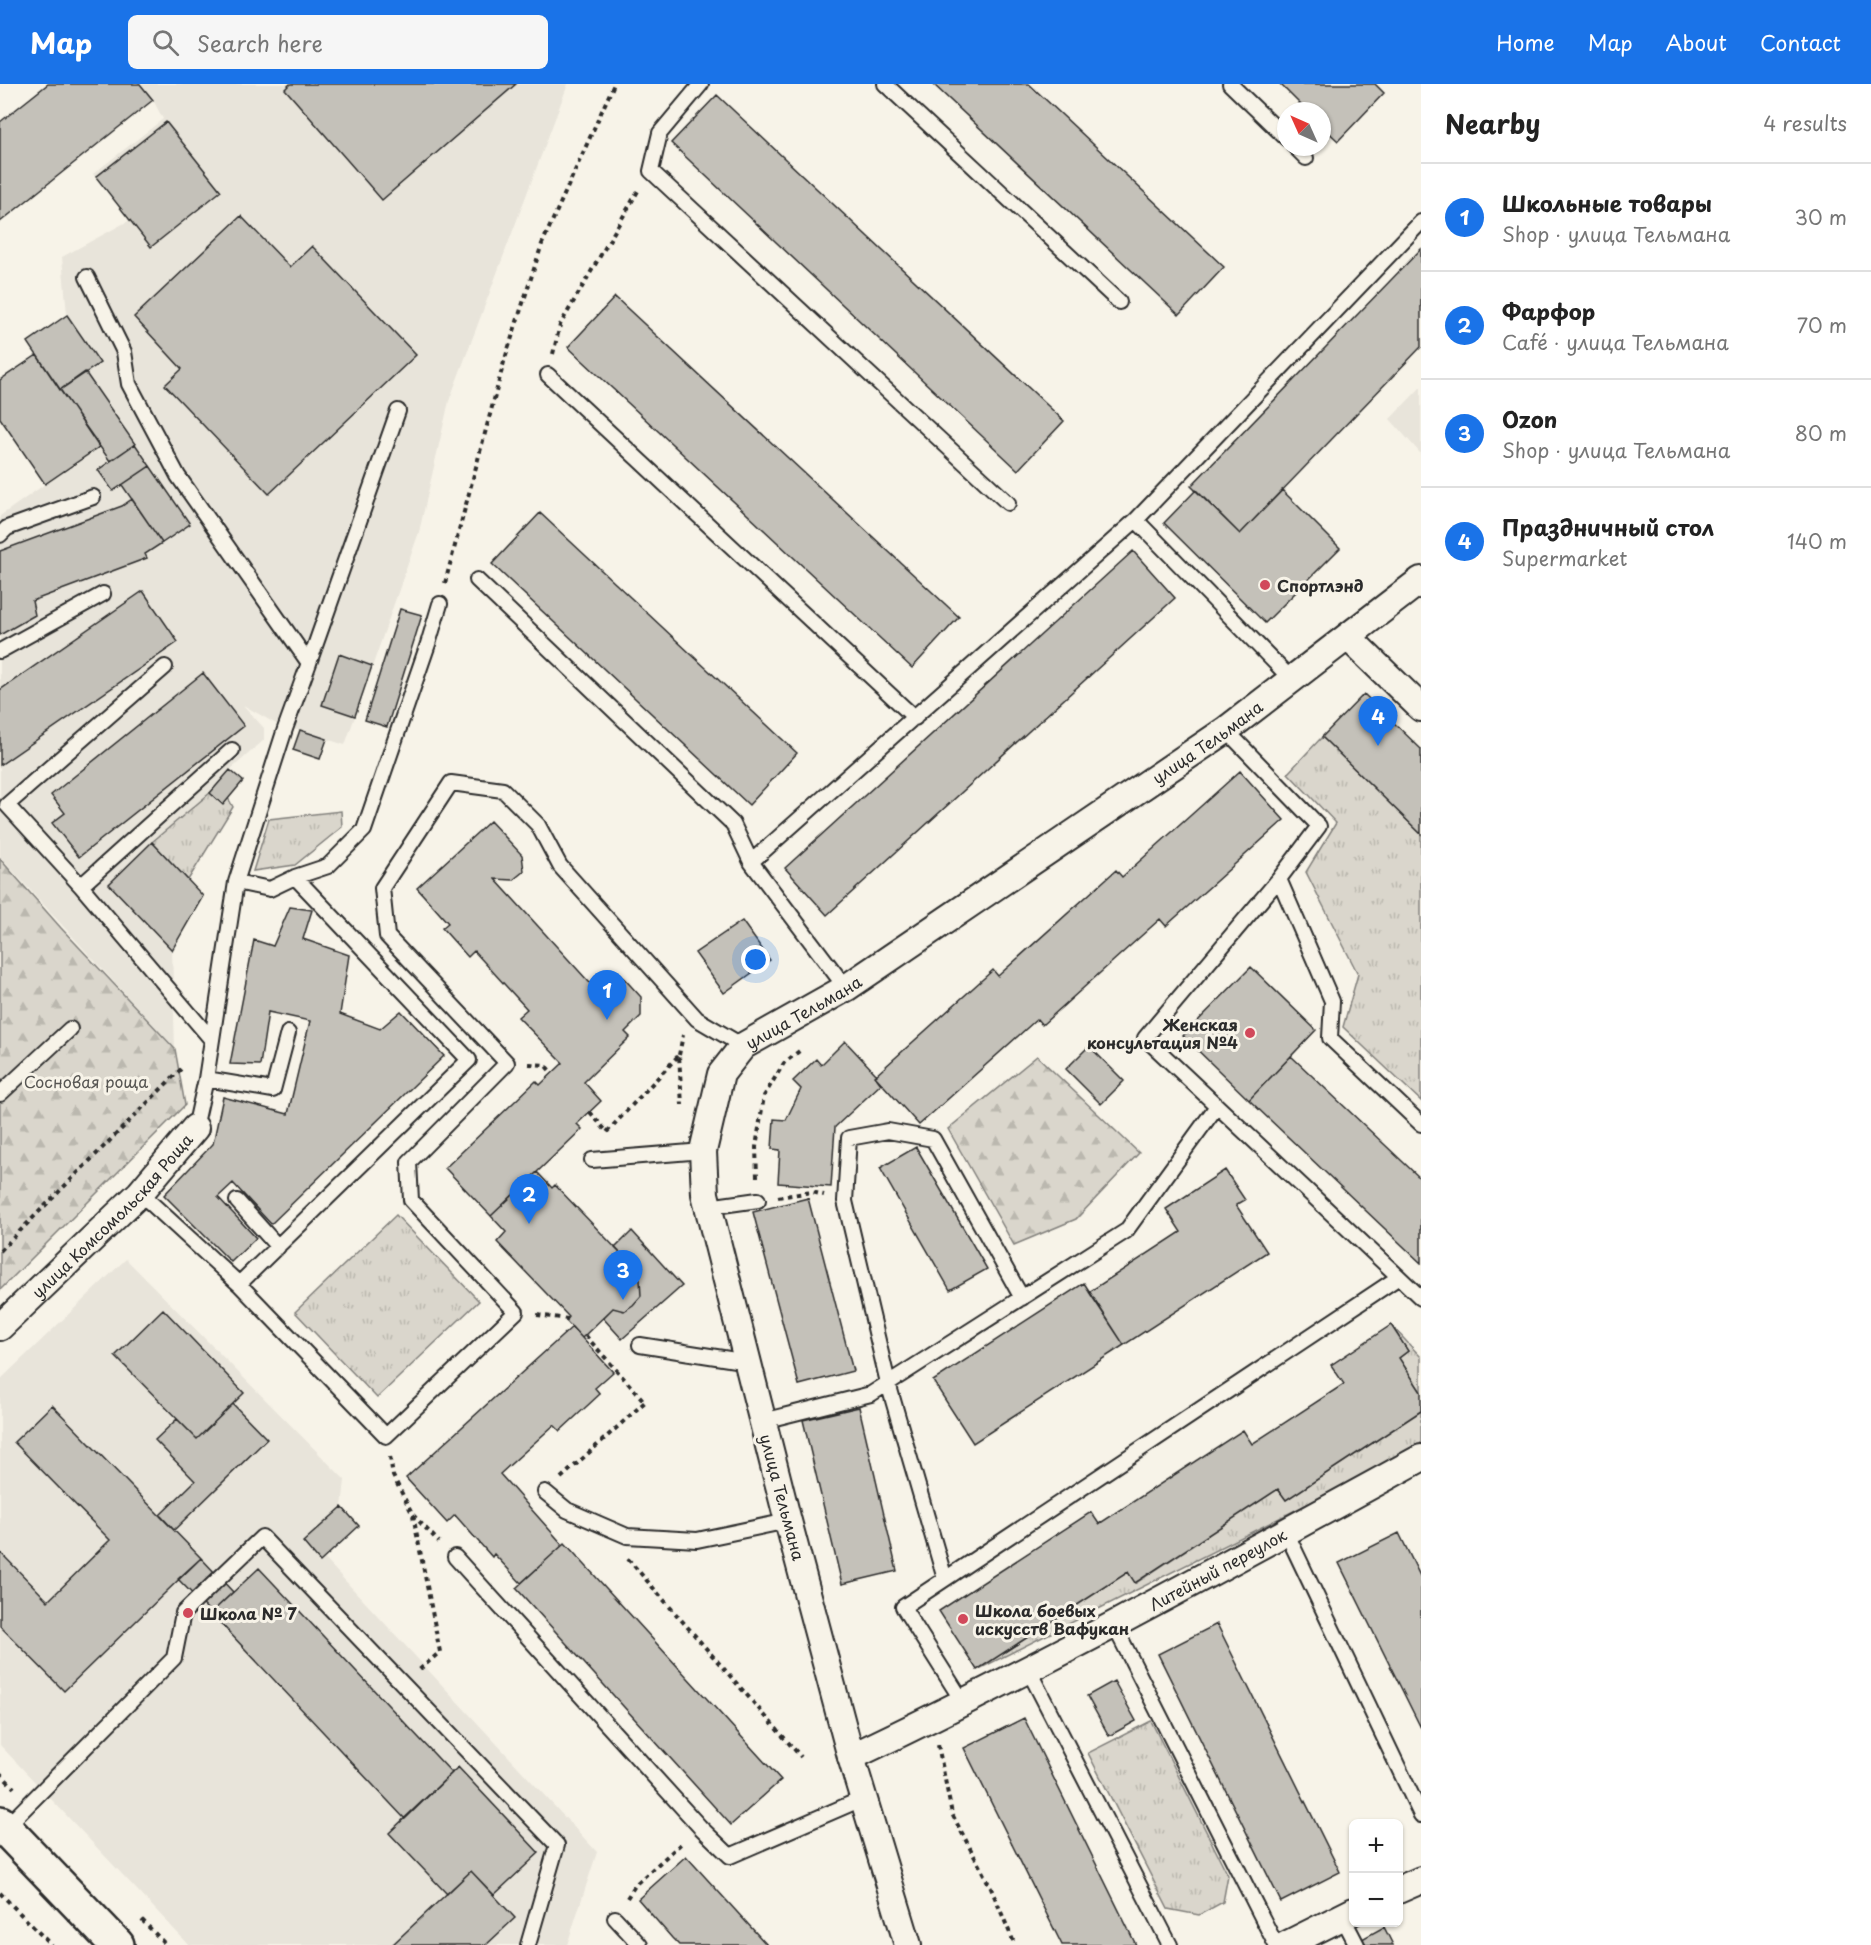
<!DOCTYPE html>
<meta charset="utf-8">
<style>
:root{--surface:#fff;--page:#f6f6f6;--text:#222;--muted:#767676;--line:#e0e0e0;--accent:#1a73e8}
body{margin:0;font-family:"Playpen Sans",sans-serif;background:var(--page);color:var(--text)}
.controls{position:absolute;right:18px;bottom:18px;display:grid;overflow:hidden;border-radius:9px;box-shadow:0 2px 4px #0004}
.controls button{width:54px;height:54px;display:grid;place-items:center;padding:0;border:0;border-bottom:2px solid var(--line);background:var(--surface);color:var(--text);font:30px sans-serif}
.compass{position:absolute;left:1277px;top:18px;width:54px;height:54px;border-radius:50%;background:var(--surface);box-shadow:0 2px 4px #0004;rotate:315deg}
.you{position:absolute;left:756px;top:876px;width:21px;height:21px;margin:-15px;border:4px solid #fff;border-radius:50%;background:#1a73e8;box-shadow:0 0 0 9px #1a73e833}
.badge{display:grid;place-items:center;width:39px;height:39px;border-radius:50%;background:var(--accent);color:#fff;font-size:20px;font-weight:700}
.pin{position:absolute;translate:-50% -50px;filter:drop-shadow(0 2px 3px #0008)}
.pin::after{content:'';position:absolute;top:32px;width:21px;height:18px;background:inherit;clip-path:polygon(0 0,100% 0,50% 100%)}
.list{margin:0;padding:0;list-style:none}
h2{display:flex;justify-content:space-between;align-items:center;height:78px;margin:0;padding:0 24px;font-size:26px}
h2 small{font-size:20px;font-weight:400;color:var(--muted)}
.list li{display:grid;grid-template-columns:39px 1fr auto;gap:18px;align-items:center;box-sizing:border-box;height:108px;padding:0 24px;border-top:2px solid var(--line)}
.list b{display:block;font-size:22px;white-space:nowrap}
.list p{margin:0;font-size:20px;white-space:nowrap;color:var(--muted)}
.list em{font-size:20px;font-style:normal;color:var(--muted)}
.icon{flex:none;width:33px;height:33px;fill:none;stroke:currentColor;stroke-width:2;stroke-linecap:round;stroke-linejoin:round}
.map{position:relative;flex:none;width:1421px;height:1861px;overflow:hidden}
header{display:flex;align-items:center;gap:36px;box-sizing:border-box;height:84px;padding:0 30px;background:var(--accent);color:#fff}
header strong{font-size:28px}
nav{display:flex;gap:33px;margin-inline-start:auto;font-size:21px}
.search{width:420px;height:54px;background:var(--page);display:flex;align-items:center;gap:15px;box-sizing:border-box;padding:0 21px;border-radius:9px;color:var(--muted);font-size:22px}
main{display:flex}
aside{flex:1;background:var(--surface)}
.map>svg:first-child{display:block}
</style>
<header>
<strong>Map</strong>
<div class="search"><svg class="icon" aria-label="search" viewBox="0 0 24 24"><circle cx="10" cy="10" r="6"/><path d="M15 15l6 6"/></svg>Search here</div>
<nav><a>Home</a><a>Map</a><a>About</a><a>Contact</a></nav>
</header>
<main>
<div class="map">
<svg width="1421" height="1861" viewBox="0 0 1421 1861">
<defs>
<pattern id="grass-tufts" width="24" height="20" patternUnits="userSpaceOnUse" patternTransform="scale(1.5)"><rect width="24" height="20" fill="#dad6cc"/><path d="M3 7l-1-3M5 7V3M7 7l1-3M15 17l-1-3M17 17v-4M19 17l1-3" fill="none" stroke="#bbb8af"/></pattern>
<pattern id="forest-firs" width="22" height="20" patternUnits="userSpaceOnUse" patternTransform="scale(1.5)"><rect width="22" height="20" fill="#dad6cc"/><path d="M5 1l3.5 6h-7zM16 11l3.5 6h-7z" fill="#bbb8af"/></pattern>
</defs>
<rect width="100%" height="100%" fill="#f7f3e8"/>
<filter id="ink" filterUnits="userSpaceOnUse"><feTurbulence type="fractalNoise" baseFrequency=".0167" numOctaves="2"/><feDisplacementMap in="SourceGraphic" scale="12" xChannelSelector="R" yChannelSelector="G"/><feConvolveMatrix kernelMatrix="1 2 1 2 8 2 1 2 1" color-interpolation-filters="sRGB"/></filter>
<g filter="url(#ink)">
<path fill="#e8e4da" d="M 140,0 L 568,0 L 449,317 L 419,448 L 345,661 L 327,655 L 320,675 L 293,666 L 300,646 L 285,645 L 243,621 L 264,644 L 264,656 L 230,686 L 210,709 L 152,758 L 203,812 L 172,866 L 175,965 L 0,773 L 0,432 L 99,362 L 28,258 L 67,231 L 62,173 L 130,136 L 93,90 L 163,35 L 153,16 Z
M 1421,303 L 1421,370 L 1390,335 Z
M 126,1175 L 345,1396 L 342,1423 L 303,1459 L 320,1477 L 324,1474 L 597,1768 L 567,1861 L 189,1861 L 0,1661 L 0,1296 Z"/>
<path fill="url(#grass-tufts)" stroke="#82807c" stroke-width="1.5" d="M 1322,653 L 1421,750 L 1421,1017 L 1343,943 L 1358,890 L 1306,788 L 1336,739 L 1288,689 Z
M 210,709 L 223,720 L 228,714 L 233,723 L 188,796 L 152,758 Z
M 341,727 L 342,743 L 295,781 L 253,787 L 269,735 Z
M 396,1131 L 479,1217 L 377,1314 L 295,1228 Z
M 1391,1241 L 1421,1273 L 1421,1308 L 1399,1274 L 1408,1267 Z
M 1421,1327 L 1421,1363 L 977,1586 L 1128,1488 L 1136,1499 L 1278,1405 L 1286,1416 Z
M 1151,1637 L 1228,1791 L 1223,1818 L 1199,1831 L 1168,1825 L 1088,1669 Z"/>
<path fill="url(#forest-firs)" stroke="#82807c" stroke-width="1.5" d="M 0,775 L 61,844 L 175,965 L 185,1021 L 0,1206 Z
M 1037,972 L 1139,1069 L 1076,1135 L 1014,1161 L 948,1045 Z"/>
<path fill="#c4c1b9" stroke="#2b2b2b" stroke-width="1.5" d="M 48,0 L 140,0 L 153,16 L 0,138 L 0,38 Z
M 290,0 L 516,0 L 382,116 L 285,5 Z
M 933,0 L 1029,0 L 1224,183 L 1179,231 Z
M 1280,0 L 1375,0 L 1384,9 L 1338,57 L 1322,42 L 1322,27 L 1307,27 Z
M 717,11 L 1064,337 L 1018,386 L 671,59 Z
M 166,38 L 221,107 L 151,163 L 96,93 Z
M 241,132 L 290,183 L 312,162 L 416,271 L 269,410 L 165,301 L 182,285 L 134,233 Z
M 1421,165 L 1421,263 L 1240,450 L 1191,402 Z
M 615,213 L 959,533 L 912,584 L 568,263 Z
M 67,231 L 100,279 L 60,306 L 28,258 Z
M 37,271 L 99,363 L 45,400 L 0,334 L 0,296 Z
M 85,288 L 135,360 L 110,377 L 60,306 Z
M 135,360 L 150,382 L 113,407 L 98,386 Z
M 150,382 L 190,440 L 162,459 L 122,401 Z
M 1196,406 L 1240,450 L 1282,406 L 1340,464 L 1265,539 L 1164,439 Z
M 132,415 L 162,459 L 145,470 L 147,474 L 32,517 L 35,531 L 0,551 L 0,467 L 122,422 Z
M 540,429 L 797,669 L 749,721 L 492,480 Z
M 1133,467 L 1175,514 L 827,831 L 785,784 Z
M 143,507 L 178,558 L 0,681 L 0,606 Z
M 400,525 L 422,531 L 387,643 L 365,636 Z
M 339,570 L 372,582 L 355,632 L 322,621 Z
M 203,589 L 244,642 L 79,773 L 52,739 L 65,729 L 51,711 Z
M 1364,610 L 1421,665 L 1421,750 L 1322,653 Z
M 300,646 L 327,655 L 320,675 L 293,666 Z
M 230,686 L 243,697 L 223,721 L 210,709 Z
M 1240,687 L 1284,736 L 1166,842 L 1160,835 L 1042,941 L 1037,935 L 919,1041 L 875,992 L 993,886 L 998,892 L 1116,786 L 1122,793 Z
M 490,737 L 522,771 L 524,787 L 513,796 L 495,795 L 599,909 L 620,890 L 641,913 L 641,932 L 625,948 L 630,953 L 584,998 L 601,1017 L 577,1040 L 582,1045 L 491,1132 L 445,1084 L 536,997 L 540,1001 L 563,979 L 518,933 L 527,925 L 474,867 L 468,873 L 442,844 L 448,839 L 417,804 Z
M 152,758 L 203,812 L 172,866 L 109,800 Z
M 290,823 L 312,826 L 303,855 L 349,871 L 340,930 L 380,945 L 401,927 L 444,972 L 271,1140 L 233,1099 L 218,1113 L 256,1154 L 231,1178 L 164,1111 L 213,1060 L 223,1013 L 288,1030 L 310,937 L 268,928 L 260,981 L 230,980 L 254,856 L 273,862 Z
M 742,837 L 770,876 L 724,909 L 695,869 Z
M 1251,883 L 1316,946 L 1249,1016 L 1183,952 Z
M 845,957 L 877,991 L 875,992 L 881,1000 L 835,1043 L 831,1103 L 778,1099 L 780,1066 L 772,1065 L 774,1035 L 786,1036 L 801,1005 L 793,997 L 816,975 L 821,981 Z
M 1089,962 L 1124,997 L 1101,1020 L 1066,985 Z
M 1291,972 L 1421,1095 L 1421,1179 L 1249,1016 Z
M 916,1063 L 987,1185 L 950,1206 L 880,1084 Z
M 1225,1086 L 1245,1116 L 1236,1121 L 1267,1168 L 1124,1261 L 1089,1208 L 1181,1148 L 1166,1125 Z
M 537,1088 L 552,1104 L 555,1101 L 628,1177 L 624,1181 L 634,1188 L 640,1196 L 641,1212 L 633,1221 L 624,1227 L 613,1224 L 582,1254 L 566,1237 L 569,1233 L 497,1158 L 506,1148 L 491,1132 Z
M 808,1114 L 853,1287 L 799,1301 L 753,1128 Z
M 632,1147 L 682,1202 L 622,1255 L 603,1234 L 613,1224 L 624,1227 L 633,1221 L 641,1212 L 640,1196 L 634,1188 L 624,1181 L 628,1177 L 615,1164 Z
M 1084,1199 L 1124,1261 L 973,1359 L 933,1297 Z
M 163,1225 L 244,1309 L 197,1355 L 115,1272 Z
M 1391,1241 L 1408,1267 L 1399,1274 L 1421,1308 L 1421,1327 L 1286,1416 L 1278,1405 L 1135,1499 L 1128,1488 L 977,1586 L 939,1527 L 1091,1428 L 1099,1440 L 1243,1346 L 1252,1360 L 1344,1300 L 1331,1281 Z
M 572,1243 L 613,1288 L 595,1304 L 600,1310 L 560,1347 L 554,1341 L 500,1390 L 563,1461 L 521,1499 L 494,1470 L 492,1473 L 455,1431 L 447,1439 L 406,1394 Z
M 233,1320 L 267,1355 L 174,1446 L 160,1431 L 195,1397 L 155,1356 L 177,1335 L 197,1355 Z
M 52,1321 L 201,1474 L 64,1607 L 0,1542 L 0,1468 L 48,1517 L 110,1456 L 14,1358 Z
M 859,1323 L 897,1487 L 842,1500 L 803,1336 Z
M 342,1423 L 359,1442 L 320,1478 L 303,1458 Z
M 1399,1449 L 1421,1494 L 1421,1644 L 1339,1479 Z
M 565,1459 L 781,1696 L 731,1741 L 516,1504 Z
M 201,1474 L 233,1508 L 211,1529 L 178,1495 Z
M 259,1484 L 452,1689 L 405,1735 L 211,1529 Z
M 1217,1540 L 1340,1788 L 1281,1818 L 1158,1570 Z
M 1114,1597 L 1136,1637 L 1109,1652 L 1087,1612 Z
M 1024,1634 L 1136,1861 L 1062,1861 L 964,1664 Z
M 458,1683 L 539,1769 L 494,1811 L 471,1787 L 447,1810 L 389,1749 Z
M 686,1772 L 767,1861 L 679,1861 L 672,1854 L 638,1815 Z
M 471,1787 L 515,1834 L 486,1861 L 392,1861 Z
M 1384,1843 L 1393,1861 L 1365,1861 L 1362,1855 Z"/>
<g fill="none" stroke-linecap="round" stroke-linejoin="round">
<g stroke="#2b2b2b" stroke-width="18">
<path id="lane" d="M 701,0 L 660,49 L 651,87 L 1008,419
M 885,0 L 1119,218
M 1230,0 L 1286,54
M 1295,63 L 1306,74
M 87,193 L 124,268 L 129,300 L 178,392 L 309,579 L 398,327
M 548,291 L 915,634
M 1136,436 L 1292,596
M 0,451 L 7,444 L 93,413
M 477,496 L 733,740 L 751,778
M 0,567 L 103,510
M 1226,646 L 1319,742 L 1279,795 L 1145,954 L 1399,1193
M 1279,795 L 1332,917 L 1330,954 L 1421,1040
M 236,798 L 270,805 L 295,793 L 328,782 L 364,746 L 428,560 L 440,520
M 81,802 L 7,721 L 165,583
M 846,904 L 751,778 L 1136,436 L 1421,138
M 211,955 L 81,802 L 232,666
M 206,995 L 273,1006 L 288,949
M 0,1010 L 70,945
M 195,1044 L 206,995 L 236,798 L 285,645 L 309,579
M 592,1076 L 703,1067
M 140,1109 L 239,1200 L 386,1352 L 516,1228 L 411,1116 L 409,1078 L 507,979 L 387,852 L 382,804 L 451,699 L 503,706 L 538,741 L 560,782 L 697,935 L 743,962
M 237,1117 L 278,1163
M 708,1123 L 758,1116
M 239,1200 L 469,976 L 295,793
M 640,1261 L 748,1278
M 763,1337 L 871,1310 L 1126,1147 L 1217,1022
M 545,1408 L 567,1426 L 627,1452 L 697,1456 L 788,1437
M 1286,1448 L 1421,1731
M 455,1473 L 700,1743 L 730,1772 L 864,1714
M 945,1495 L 888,1299 L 845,1117 L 849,1054 L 888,1047 L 933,1055 L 1022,1214
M 1114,1541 L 1276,1861
M 1028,1585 L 1170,1861
M 963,1618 L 903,1523 L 1399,1193 L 1421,1214
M 5,1744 L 174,1574 L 183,1529 L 262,1453 L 557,1761 L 528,1861
M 1342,1832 L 1357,1861
M 615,1834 L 640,1861"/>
</g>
<g stroke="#2b2b2b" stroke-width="30">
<g id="street">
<path d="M 1348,553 L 1421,624"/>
<path id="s1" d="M 0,1243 L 140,1109 L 195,1044"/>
<path id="s2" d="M 851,1673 C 1045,1581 1233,1477 1421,1374"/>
<path d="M 1398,1806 L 1421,1796"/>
<path id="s3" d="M 908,1861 L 851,1673 L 788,1437 L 705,1110 L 703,1067 L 721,990 L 743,962 L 846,904 L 1226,646 L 1421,496"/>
<path d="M 1286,1861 L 1354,1827"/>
</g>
</g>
<g stroke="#2b2b2b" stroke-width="38">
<path id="secondary" d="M 0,1739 L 117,1861"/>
</g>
<path stroke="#2b2b2b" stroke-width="4" stroke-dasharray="4.5 4.5" stroke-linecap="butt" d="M 553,270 L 560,241 L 638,107
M 445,499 L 504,278 L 542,160 L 614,0
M 679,971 L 683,951
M 529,980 L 545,981 L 552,989
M 590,1028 L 607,1048
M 607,1048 L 679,971 L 682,1021
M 757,1093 L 756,1063 L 764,1012 L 784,979 L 802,965
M 778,1113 L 812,1108 L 824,1111
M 0,1167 L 184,982
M 537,1231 L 568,1235
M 390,1373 L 393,1392 L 413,1431 L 439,1458
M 561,1394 L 645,1318 L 585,1251
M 413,1431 L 440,1568 L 419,1586
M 628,1475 L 801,1673
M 938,1661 L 952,1730 L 990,1802 L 1015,1861
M 0,1689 L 14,1704
M 0,1809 L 51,1861
M 627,1814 L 636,1800 L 683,1758
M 142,1836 L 166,1861"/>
<use href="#lane" stroke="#f7f3e8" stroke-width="14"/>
<use href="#street" stroke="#f7f3e8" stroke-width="26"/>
<use href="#secondary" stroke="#f7f3e8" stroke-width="33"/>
</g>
</g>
<g fill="#d1495b" stroke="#f7f3e8" stroke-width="2">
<circle cx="1265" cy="501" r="6"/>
<circle cx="1250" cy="949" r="6"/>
<circle cx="188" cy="1529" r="6"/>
<circle cx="963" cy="1535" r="6"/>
</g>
<g text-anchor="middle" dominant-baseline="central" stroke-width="6" stroke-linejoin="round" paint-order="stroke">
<g font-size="16" font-weight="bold" fill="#2b2b2b" stroke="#f7f3e8" text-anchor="start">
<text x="1277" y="501">Спортлэнд</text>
<text x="1238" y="940" text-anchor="end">Женская<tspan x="1238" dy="18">консультация №4</tspan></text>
<text x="975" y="1526">Школа боевых<tspan x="975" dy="18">искусств Вафукан</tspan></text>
<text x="200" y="1529">Школа № 7</text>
</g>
<g font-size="16" fill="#2b2b2b" stroke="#f7f3e8">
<text stroke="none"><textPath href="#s3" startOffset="1491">улица Тельмана</textPath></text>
<text stroke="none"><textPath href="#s3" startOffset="1005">улица Тельмана</textPath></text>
<text stroke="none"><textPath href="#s1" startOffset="158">улица Комсомольская Роща</textPath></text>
<text transform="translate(783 1413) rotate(75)">улица Тельмана</text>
<text stroke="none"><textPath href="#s2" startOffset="412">Литейный переулок</textPath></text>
</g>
<g font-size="16" fill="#575653" stroke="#f7f3e8">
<text x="86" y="997">Сосновая роща</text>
</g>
</g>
</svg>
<div class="controls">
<button>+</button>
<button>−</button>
</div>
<svg class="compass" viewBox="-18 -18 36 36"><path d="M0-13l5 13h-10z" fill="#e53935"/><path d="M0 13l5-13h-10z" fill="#767676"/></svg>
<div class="you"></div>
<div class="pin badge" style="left:607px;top:936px">1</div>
<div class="pin badge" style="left:529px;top:1140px">2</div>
<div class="pin badge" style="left:623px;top:1216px">3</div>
<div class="pin badge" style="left:1378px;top:662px">4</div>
</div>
<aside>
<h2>Nearby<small>4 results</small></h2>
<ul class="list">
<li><span class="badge">1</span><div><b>Школьные товары</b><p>Shop · улица Тельмана</p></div><em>30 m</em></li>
<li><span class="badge">2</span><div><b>Фарфор</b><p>Café · улица Тельмана</p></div><em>70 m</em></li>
<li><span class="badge">3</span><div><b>Ozon</b><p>Shop · улица Тельмана</p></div><em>80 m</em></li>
<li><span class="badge">4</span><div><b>Праздничный стол</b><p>Supermarket</p></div><em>140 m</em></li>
</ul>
</aside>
</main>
